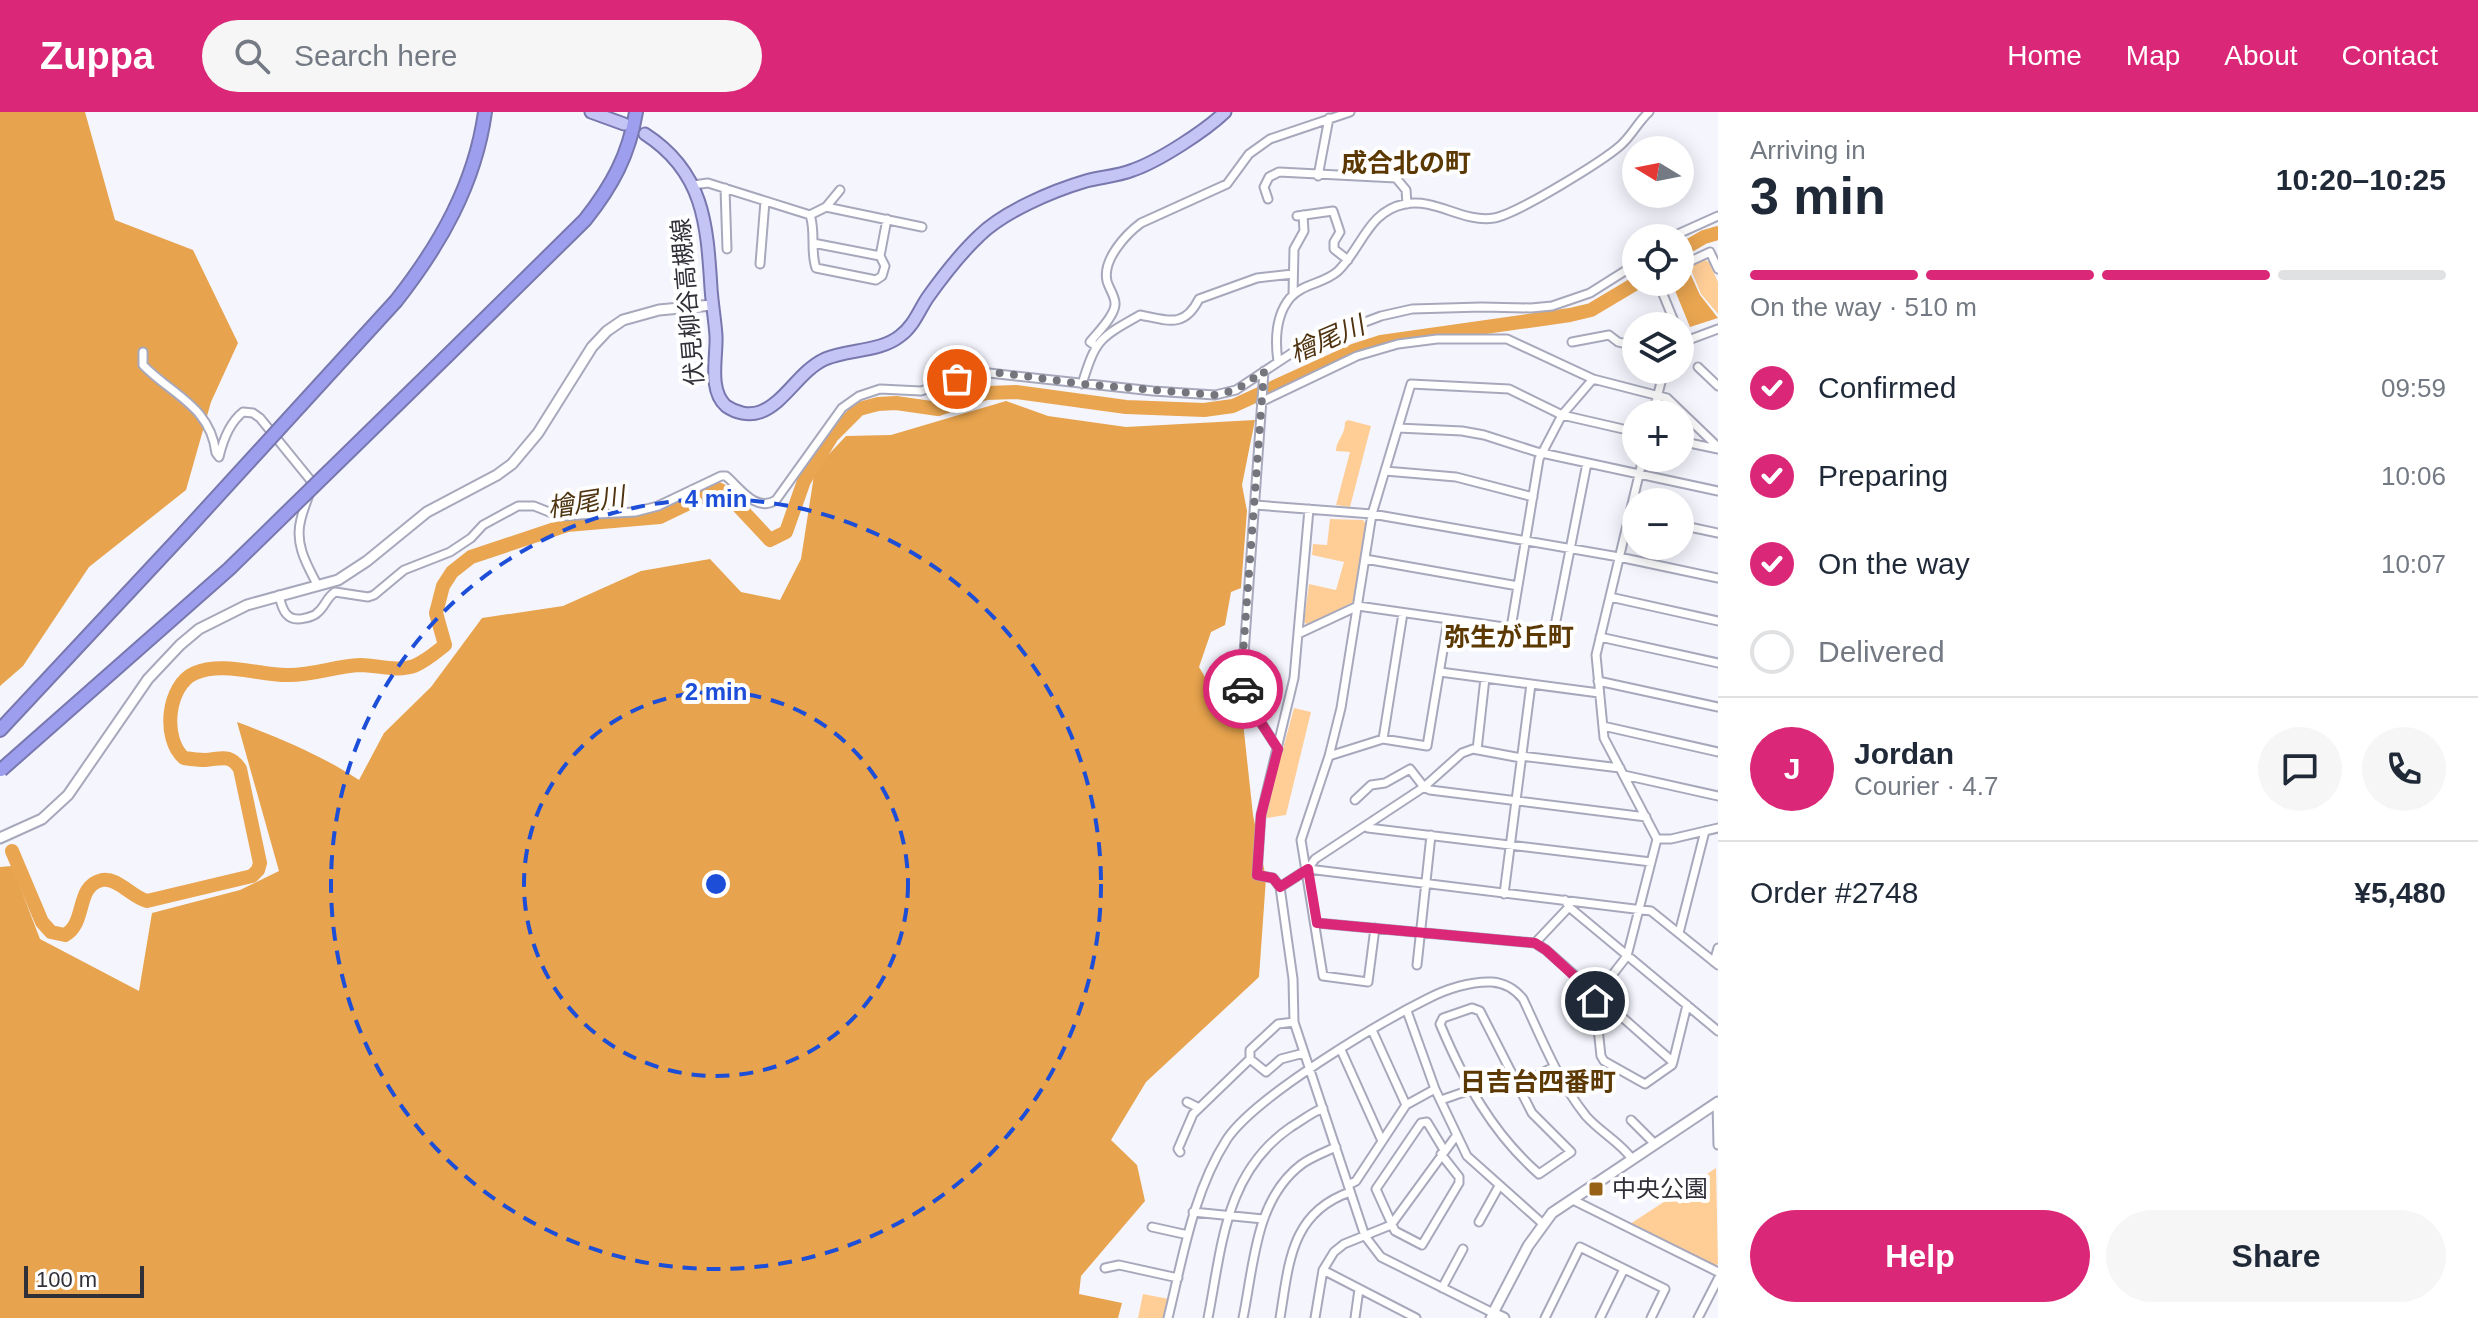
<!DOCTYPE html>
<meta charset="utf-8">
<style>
body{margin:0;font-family:Arial,"Noto Sans JP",sans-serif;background:#f6f6f7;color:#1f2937;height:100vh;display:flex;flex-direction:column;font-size:30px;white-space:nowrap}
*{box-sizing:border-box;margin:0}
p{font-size:26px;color:#747a83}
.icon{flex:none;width:44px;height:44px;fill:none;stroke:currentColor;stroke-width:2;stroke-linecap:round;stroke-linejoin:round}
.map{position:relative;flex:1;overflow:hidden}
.drawer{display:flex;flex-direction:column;background:#fff;width:760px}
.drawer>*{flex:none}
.needle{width:52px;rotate:280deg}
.tools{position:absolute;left:1622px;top:24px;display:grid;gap:16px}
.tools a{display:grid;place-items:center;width:72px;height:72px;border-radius:50%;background:#fff;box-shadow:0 4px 20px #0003;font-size:40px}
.scale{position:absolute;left:24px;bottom:20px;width:120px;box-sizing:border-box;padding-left:8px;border:4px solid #303038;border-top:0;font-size:22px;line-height:28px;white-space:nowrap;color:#303038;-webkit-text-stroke:6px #fff;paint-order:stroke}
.pin{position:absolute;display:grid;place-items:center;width:68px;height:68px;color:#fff;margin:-34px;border:4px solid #fff;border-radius:50%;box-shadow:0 2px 8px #0007}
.courier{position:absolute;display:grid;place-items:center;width:80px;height:80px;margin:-40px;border:6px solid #db2777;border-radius:50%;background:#fff;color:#222;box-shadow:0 2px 10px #0007}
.head em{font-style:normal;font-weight:600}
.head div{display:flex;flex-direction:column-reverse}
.head{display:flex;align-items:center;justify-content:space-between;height:136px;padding:0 32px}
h1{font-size:52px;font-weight:600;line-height:60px}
.bar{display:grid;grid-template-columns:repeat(4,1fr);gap:12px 8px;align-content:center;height:96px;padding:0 32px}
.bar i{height:10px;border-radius:6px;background:#e0e1e3}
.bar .selected{background:#db2777}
.bar p{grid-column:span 4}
.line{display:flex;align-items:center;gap:20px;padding:0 32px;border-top:2px solid #e0e1e3}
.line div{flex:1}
.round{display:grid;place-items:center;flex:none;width:84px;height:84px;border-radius:42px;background:#f6f6f7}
ol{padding:0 32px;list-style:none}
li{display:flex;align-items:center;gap:24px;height:88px}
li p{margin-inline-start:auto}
li .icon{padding:8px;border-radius:50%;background:#db2777;color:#fff;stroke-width:4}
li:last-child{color:#747a83}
li i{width:44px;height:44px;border:4px solid #e0e1e3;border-radius:50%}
.action{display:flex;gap:16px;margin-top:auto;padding:16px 32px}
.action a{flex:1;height:92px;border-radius:48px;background:#db2777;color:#fff;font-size:32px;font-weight:600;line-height:92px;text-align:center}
.action a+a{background:#f6f6f7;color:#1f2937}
header{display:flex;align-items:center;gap:48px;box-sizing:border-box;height:112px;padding:0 40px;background:#db2777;color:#fff}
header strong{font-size:38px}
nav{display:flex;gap:44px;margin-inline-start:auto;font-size:28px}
.search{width:560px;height:72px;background:#f6f6f7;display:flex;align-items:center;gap:20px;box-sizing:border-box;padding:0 28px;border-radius:44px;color:#747a83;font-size:30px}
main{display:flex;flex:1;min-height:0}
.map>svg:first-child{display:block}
.green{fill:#ffce97}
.forest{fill:#e7a34d}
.water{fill:#e9a550}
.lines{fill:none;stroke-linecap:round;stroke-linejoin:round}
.river{stroke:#e9a550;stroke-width:14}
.minor-casing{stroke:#a7a8bb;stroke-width:11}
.tertiary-casing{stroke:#a7a8bb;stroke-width:13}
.primary-casing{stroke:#7878af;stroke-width:15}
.motorway-casing{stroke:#7878af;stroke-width:16}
.minor{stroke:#fff;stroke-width:7}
.tertiary{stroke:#fff;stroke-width:9}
.primary{stroke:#c5c5f5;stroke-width:11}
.motorway{stroke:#9e9eef;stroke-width:12}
.motorway-bridge-casing{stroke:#7878af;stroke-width:16;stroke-linecap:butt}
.motorway-bridge{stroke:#9e9eef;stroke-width:12}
.done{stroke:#75757d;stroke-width:8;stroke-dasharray:0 14.4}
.route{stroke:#db2777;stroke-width:10}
.ring{fill:none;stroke:#1d4ed8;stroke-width:4;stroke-dasharray:14 10}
.poi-dot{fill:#976218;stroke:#fff;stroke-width:3}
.labels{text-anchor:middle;stroke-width:8;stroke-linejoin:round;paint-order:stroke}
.street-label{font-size:24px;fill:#303038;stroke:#fff}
.poi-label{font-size:24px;fill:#303038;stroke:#fff;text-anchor:start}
.neighbourhood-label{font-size:26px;font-weight:bold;fill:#5c3802;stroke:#fff}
.water-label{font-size:26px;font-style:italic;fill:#503410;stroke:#fff}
.centre{fill:#1d4ed8;stroke:#fff;stroke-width:4}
.ring-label{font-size:24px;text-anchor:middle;font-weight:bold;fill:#1d4ed8;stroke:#fff;stroke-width:8;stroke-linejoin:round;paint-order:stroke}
</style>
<header>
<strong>Zuppa</strong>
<div class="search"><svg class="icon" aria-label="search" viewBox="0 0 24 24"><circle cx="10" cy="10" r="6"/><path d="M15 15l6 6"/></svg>Search here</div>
<nav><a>Home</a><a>Map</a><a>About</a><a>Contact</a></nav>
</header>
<main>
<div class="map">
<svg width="1718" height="1206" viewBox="0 0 1718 1206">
<rect width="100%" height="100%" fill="#f5f5fe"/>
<!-- green -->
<path class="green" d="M1705,148l4,2 9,20v32l-17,-20 -11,-27z
M1348,308l23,6 -21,81 -14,-2 14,-53 -14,-1c0,-11 9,-15 9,-29z
M1330,407l33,1 3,4 -12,75 -2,4 -44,22 -4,-3 5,-38 27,6 8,-28 -32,-7 1,-11 14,1z
M1294,596l17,4 -25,103 -19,3 -2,-3z
M1716,1056l2,96 -3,2 -85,-42z
M1143,1182l26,5 -4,19h-27z"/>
<!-- forest -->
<path class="forest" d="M0,0h85l30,108 78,30 45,93 -27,59 -25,88 -97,77 -66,99 -23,20z
M1006,289l42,15 78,11 129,-7 -13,65 5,26 -6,77 -10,4 -6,33 -14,7 -12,35 24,40 19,6 11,102 13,63 -7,99 -113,105 -35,58 26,25 8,36 -64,75 -2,18 43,9 -4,15h-1118v-451l12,-1 28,73 99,52 13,-78 88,-23 39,-19 -42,-149c43,16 84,33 122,58l25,-47 47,-46 51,-69 81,-12 78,-35 69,-12 31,33 39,8 21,-41 14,-90 31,-33 45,-1z"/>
<!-- water -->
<path class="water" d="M1682,159l1,2 6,-2 11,24 18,23 -28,9 -16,-39 -3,-1 -2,-4 11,-1z"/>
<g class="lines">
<!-- river -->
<path class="river" d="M1680,139l24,-14 14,-4
M12,739l30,71 9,10 14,3c22,-12 10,-49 37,-55 15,-3 30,17 45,21l105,-25 6,-6 2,-7 -20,-94c-10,-16 -19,-10 -35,-9 -7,0 -14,-1 -21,-2 -22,-19 -17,-73 11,-85 27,-12 64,2 92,2 24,1 48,-9 73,-10 17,0 37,7 54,1 12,-5 21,-13 31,-21l-9,-32 7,-27 9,-14 19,-15 96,-32 93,-8 58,-28 8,4 44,47 16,-8 18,-51 28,-45 27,-27 19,-5 18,-1 42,6 48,-16 30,-1 110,15 78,3 29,-4 120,-55 28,-9 189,-27 21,-5 47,-28"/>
<!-- minor casing -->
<g class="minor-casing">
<path id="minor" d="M1318,64l11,-58
M693,73l15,-2 102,32 16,-8 14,-17
M725,76l2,61
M1268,87l-4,-12 5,-10 10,-5 117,6 10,12 1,14
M826,95l96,20
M810,103c6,17 0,36 6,53l60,12 6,-4 3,-10 -5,-10 7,-37
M1297,104l36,-5 7,21 -6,10v7l14,11
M1669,126l49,-22
M813,131l67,13
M760,152l5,-63
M1680,154l30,-14 8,17
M1658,170l18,44
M1293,183l1,-46 10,-18 -1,-16
M1572,230l37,-7 9,7 18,4
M1096,234l-6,-4c7,-9 24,-25 25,-37 1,-8 -6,-16 -8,-24 -5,-21 19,-47 34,-58l86,-39 22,-30 21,-15 80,-27
M1680,234l3,-4 35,-13
M143,240v13c29,30 67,41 73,88l3,4c4,-17 10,-34 24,-45l10,1 7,5 52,64c-2,14 -8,24 -11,37 -7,25 6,46 17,67
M1278,250c-3,-21 -2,-47 12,-64 13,-15 34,-14 48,-27 24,-23 30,-60 67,-67 31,-6 58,19 89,14 23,-4 109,-57 127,-73 11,-10 17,-23 28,-33
M1698,255l20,19
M1264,259l-22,311 5,19 31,48
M1082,272c14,-45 17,-46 58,-69 27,5 44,14 59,-16l58,-21 36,-4
M1261,290l96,-46 41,-12 39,-5h70l86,40
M1653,302l11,-44
M1398,316l64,3 22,4 53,17 181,39
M1680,329l38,8
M1643,346l-47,197 8,83 53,101 -30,117 -31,40 -1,5 6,55 3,5 41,23 27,-19 1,-3
M1385,359l71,6 77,20
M1255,393l117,9 247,43 99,21
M1680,413l38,8
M1365,447l153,27
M279,483c3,15 8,28 26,23 2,0 11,-3 12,-5 8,-6 9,-15 18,-21l33,5 6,-2 30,-25 46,-18 21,-14 12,-13 35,-19h16l25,10 76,-4 23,-6 63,-30h5c14,12 30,37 50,24l66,-92 17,-12 21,-7 41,2 36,-12 32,-6 164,18 62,4 21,-5 68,-45 77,-29 31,-7 69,-2 50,1 21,-2 38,-13 46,-29
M1610,485l108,24
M1511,516l28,-169 23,-44 31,-36 74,19 51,49
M1298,522l60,-28 153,22 43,3 33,-168
M1600,525l118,26
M1440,560l159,21
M1598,569l120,26
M1603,614l115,26
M1383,627l20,-126
M1477,638l8,-72
M1329,644l54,-17 44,7 21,-126
M1521,644l99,12
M1624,663l94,21
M1355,688l16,-15 14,-2 25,-14 14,18 6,3 216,27
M1368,716l283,34
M1657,727h14l47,-11
M1308,757l343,42 67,54
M1280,775l-7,-9 -16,-3 4,-60 33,-137 15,-169
M1504,782l27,-210
M1565,788l4,7 149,124
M1317,811l218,20 11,7 127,112 14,-57
M1375,816l-7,54 -45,-6 -22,-136 28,-84 12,-48 31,-194 39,-130 98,5 53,26 74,17
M1679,821l26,-102
M1535,831l34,-36
M1714,850l4,-14
M1417,853l14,-130
M1472,896l8,3 52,102 39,39 -32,22c-47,-41 -75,-93 -99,-150l3,-6z
M1407,899l28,78 32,67 75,67
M1372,918l34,75
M1341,938l41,91
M1250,947l16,13 15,-13 23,-6
M1441,988l29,-10 60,-11 24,-12
M1187,990l12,6
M1717,990l1,43
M1631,1008l24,24
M1180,1040l-2,-3 15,-35 57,-55v-9l28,-26 16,-2
M1441,1042l18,23v6l-37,62 -27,-14 -19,-42 45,-66 6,-1 17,28
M1348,1073l8,-4 50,-76 29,-16
M1573,1088l145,72
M1193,1100l70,7
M1479,1110l20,-36
M1152,1115l36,8
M1105,1156l14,-3 59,13
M1323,1158l93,48
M1442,1176l21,-39
M1168,1206c15,-61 25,-126 59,-179 29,-43 152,-116 200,-140 19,-10 44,-18 65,-17 13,1 23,7 31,17 19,40 35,82 63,117 14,16 34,26 46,43
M1208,1206c14,-72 17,-146 83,-191 10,-6 20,-14 32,-19
M1243,1206c11,-53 12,-119 59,-154 10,-7 23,-12 34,-17
M1280,1206c9,-54 10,-105 70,-126
M1315,1206l8,-48 11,-18 10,-8 47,-19 65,-89
M1355,1206l4,-29
M1490,1206l3,-5 -112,-56 -16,-21 -71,-214 -1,-43 -13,-92 28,-18 7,-10 109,-72 38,-34 11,-4 48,9
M1545,1206l35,-71 85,42 -14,29
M1600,1206l24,-49
M1698,1206l20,-39"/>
</g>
<!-- tertiary casing -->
<g class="tertiary-casing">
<path id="tertiary" d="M0,726l42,-19 26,-24 80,-116 32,-34 19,-16 48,-24 91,-25 29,-19 60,-49 70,-37 15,-11 26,-31 54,-86 15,-16 16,-11 36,-10 53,-5
M1504,1206l-11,-5 35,-67 24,-33 166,-111"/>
</g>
<!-- primary casing -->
<g class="primary-casing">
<path id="primary" d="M591,0l33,12
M645,22c59,38 62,90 66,154 1,16 4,32 5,48 1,21 -8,54 10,70 10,7 23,10 34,6 25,-9 39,-41 65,-53 24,-10 55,-7 75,-23 14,-10 19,-26 28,-39 15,-21 32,-43 51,-61 24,-24 73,-45 107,-55 15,-4 32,-5 47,-11 26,-9 72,-39 92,-58"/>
</g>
<!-- motorway casing -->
<g class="motorway-casing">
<path id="motorway" d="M396,189c44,-56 79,-117 89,-189
M447,244l138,-136c27,-34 44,-65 51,-108
M0,618l183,-196"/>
</g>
<!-- minor -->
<use href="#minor" class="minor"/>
<!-- tertiary -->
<use href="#tertiary" class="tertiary"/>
<!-- primary -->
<use href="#primary" class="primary"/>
<!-- motorway -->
<use href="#motorway" class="motorway"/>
<!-- motorway-bridge casing -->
<g class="motorway-bridge-casing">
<path id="motorway-bridge" d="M183,422l213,-233
M1,658l228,-201 218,-213"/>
</g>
<!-- motorway-bridge -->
<use href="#motorway-bridge" class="motorway-bridge"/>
</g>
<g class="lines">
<!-- done -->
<path class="done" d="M957,267l32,-6h13l80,11 133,11 21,-5 28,-19 -21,283v35"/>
<!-- route -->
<path class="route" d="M1243,577l4,12 31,48 -17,66 -4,60 16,3 7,9 28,-18 9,54 218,20 11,7 50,46 -1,5"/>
</g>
<!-- distance rings -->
<g class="ring">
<circle cx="716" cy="772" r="192"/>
<circle cx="716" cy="772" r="385"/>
</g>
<!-- markers -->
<rect class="poi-dot" x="1588" y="1069" width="16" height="16" rx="4"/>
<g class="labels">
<!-- street labels -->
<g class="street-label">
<text transform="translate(688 190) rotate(-95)" y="8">伏見柳谷高槻線</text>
</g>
<!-- poi labels -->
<g class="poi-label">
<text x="1612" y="1085">中央公園</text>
</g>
<!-- neighbourhood labels -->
<g class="neighbourhood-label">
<text x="1406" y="60">成合北の町</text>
<text x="1509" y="534">弥生が丘町</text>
<text x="1538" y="979">日吉台四番町</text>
</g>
<!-- water labels -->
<g class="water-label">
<text transform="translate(1327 227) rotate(-23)" y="9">檜尾川</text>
<text transform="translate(586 390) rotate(-9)" y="9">檜尾川</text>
</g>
</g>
<circle cx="716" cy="772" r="12" class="centre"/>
<g class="ring-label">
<text x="716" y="395">4 min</text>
<text x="716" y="588">2 min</text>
</g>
</svg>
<div class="tools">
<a><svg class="needle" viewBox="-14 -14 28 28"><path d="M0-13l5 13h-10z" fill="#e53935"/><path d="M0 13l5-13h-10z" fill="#747a83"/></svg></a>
<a><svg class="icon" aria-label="locate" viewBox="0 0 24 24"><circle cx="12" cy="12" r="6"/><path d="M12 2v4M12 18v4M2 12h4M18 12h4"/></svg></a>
<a><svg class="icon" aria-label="layers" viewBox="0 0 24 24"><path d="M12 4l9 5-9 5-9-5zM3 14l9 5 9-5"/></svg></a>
<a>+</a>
<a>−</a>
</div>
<div class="scale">100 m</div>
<div class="pin" style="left:957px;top:267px;background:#ea580c"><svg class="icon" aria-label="bag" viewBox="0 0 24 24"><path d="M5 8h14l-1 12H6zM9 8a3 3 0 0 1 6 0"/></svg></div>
<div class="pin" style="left:1595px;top:889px;background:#1f2937"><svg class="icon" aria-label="home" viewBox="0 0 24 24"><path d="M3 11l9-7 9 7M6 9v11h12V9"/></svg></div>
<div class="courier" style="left:1243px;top:577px"><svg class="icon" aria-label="car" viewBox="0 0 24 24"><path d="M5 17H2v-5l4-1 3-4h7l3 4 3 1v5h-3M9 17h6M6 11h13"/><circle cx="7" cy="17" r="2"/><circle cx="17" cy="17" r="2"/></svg></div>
</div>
<section class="drawer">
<div class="head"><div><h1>3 min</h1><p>Arriving in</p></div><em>10:20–10:25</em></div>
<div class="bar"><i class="selected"></i><i class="selected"></i><i class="selected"></i><i></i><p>On the way · 510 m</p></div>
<ol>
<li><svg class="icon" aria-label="check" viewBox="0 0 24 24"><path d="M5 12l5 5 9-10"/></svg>Confirmed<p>09:59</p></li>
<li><svg class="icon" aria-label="check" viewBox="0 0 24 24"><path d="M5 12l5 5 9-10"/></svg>Preparing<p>10:06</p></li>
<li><svg class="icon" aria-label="check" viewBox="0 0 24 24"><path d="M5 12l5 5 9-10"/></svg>On the way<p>10:07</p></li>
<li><i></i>Delivered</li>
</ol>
<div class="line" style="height:144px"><b class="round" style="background:#db2777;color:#fff">J</b><div><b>Jordan</b><p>Courier · 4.7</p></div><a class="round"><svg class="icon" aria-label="chat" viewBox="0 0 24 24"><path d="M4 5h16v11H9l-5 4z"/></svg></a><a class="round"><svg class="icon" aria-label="phone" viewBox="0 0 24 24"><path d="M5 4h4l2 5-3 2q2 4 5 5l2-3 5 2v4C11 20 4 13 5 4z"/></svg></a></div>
<div class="line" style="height:104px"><div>Order #2748</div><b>¥5,480</b></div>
<div class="action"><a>Help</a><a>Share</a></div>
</section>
</main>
